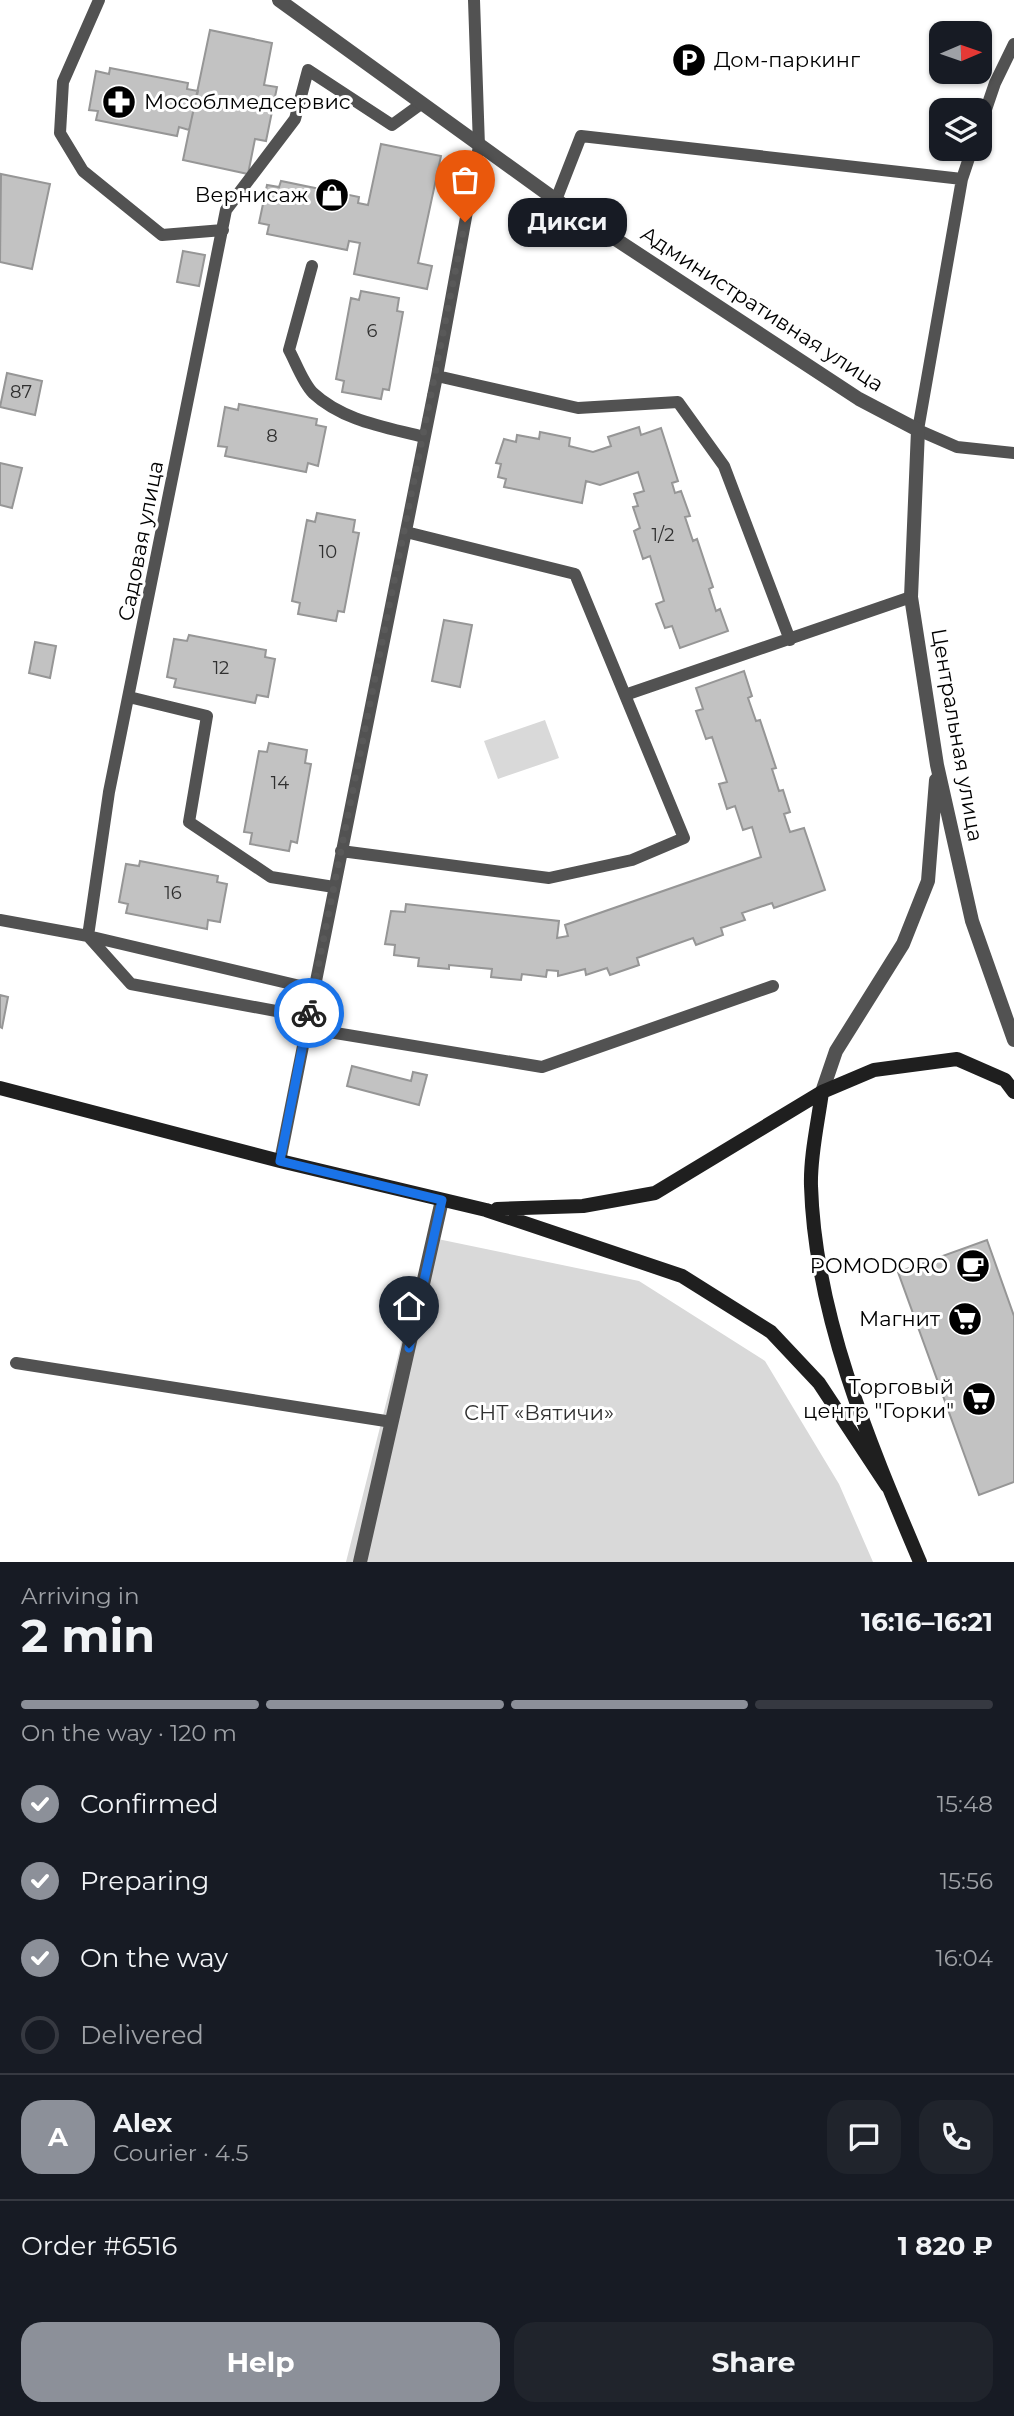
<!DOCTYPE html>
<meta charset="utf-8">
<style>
body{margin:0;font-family:Montserrat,sans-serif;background:#20242c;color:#f1f3f6;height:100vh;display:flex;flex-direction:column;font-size:26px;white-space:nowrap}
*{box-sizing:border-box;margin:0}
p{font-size:23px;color:#9ea1a6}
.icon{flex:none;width:38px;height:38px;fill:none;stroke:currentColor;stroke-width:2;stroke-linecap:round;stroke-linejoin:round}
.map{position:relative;height:1562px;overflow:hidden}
.drawer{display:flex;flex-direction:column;background:#171b24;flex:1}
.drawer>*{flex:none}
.needle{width:46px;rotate:88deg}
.buttons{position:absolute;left:929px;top:21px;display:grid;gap:14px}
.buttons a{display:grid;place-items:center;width:63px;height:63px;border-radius:14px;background:#171b24;box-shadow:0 2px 5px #0004;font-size:35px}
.pin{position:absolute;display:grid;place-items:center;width:60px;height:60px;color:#fff;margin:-72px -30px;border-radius:50% 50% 50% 0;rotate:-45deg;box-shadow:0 0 7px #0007}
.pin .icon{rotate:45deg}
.courier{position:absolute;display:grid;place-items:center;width:70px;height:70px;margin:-35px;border:5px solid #1a73e8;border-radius:50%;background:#fff;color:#222;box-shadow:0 2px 9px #0007}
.bubble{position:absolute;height:49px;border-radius:21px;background:#171b24;box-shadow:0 2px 5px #0004;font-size:23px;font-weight:700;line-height:49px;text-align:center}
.headline em{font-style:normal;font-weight:700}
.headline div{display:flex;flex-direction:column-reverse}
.headline{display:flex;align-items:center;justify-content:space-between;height:119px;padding:0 21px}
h1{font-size:46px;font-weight:700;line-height:52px}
.bar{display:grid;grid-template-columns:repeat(4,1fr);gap:10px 7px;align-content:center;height:84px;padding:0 21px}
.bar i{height:9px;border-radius:5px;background:#363941}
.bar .on{background:#8c9099}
.bar p{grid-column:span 4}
.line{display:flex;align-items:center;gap:18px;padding:0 21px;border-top:2px solid #363941}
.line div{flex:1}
.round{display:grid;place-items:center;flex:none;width:74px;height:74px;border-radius:21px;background:#20242c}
ol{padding:0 21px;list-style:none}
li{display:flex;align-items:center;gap:21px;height:77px}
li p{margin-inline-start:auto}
li .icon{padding:7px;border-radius:50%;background:#8c9099;color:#fff;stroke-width:4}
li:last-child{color:#9ea1a6}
li i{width:38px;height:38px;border:4px solid #363941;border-radius:50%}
.cta{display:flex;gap:14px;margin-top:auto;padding:14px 21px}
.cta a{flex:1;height:80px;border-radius:21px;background:#8c9099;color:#fff;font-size:28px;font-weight:700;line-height:80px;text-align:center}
.cta a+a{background:#20242c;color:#f1f3f6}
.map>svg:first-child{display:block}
.green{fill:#d9d9d9}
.building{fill:#c2c2c2;stroke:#969696;stroke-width:2}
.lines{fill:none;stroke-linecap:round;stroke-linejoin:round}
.service{stroke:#525252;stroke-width:12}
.minor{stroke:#525252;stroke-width:14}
.secondary{stroke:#1f1f1f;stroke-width:14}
.done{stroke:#595959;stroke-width:7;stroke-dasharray:0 12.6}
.route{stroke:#1a73e8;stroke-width:9}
.labels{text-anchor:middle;stroke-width:6;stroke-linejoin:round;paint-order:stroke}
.number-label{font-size:18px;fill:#303030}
.poi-label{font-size:21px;fill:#000;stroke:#fff;text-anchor:end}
.street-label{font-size:21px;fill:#000;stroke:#fff}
.park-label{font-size:21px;fill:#303030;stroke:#fff}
</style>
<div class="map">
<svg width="1014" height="1562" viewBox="0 0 1014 1562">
<rect width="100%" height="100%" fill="#fff"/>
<!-- green -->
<path class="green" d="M545,720l14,38 -61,21 -14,-38z
M428,1237l211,44 126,80 74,123 34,78h-527z"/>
<!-- building -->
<path class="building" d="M210,30l62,13 -8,42 13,2 -11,54 -11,-2 -7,35 -65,-14z
M110,68l78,15 -1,6 11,2 -9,39 -10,-3 -2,9 -81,-16 2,-9 -9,-1 7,-39 13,3z
M381,144l60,12 -23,107 14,3 -5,23 -73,-15 6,-31 -11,-2 -2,9 -80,-16 2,-9 -10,-2 8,-38 12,2 2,-6 78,16 -1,6 10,2z
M1,174l49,10 -18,85 -32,-7z
M183,251l22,4 -6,31 -22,-4z
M361,291l38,7 -2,13 6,1 -14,78 -6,-1 -2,10 -39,-7 2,-11 -8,-2 15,-81 8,2z
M7,373l35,8 -7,34 -35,-8z
M239,404l78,15 -1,6 10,2 -8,39 -10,-3 -2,9 -81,-16 2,-9 -9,-1 7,-39 13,3z
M639,427l2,8 20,-7 17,53 -6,2 3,10 6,-2 9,25 -5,1 8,24 4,-2 16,48 -4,2 7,22 4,-2 8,22 -48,17 -8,-22 -7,2 -9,-24 8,-3 -14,-45 -7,3 -9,-28 6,-3 -7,-21 5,-1 -4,-12 10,-3 -6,-19 -38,13 -14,-4 -4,22 -78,-16 2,-8 -8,-2 3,-13 -5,-1 8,-24 12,3 1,-7 22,4 1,-7 30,6 -1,8 24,6 18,-6 -3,-9z
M0,463l22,5 -10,40 -12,-3z
M317,513l38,7 -2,12 6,1 -15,79 -6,-1 -2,10 -38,-7 2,-11 -8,-2 15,-81 8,2z
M444,620l28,5 -12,62 -28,-6z
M189,635l77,15 -1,7 10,2 -7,38 -11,-2 -2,8 -81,-16 2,-8 -9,-2 7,-38 13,2z
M35,642l21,4 -6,32 -21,-5z
M744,671l8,25 -4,2 8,23 4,-1 16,48 -4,1 7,22 4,-1 7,22 -6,2 6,18 14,-4 21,62 -51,18 -2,-5 -30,10 3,7 -24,8 2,7 -27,10 -3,-7 -56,20 2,7 -29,10 -3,-7 -21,7 -1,-6 -27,7v-5l-11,-1 -1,7 -24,-3 -1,6 -30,-3 1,-8 -43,-4v4l-31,-3 1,-8 -25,-3 1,-10 -10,-1 6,-33 14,1 1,-8 153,17 -2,17 11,-2 -3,-11 196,-68 -9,-30 -9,3 -8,-24 -8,3 -8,-25 8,-2 -15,-45 -6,2 -10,-28 7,-2 -7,-21z
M269,743l38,7 -2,13 6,1 -14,79 -6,-2 -2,10 -39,-7 2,-11 -8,-1 15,-81 8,1z
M140,861l78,15 -1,6 10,2 -7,38 -12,-2 -1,9 -81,-16 2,-9 -9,-2 7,-38 13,2z
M0,995l8,2 -6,31 -2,-1z
M352,1066l59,15 2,-9 14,3 -8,30 -72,-19z
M987,1240l27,76v166l-35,13 -81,-223z"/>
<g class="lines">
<!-- service -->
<path class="service" d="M99,0l-36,82 -3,51 23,38 79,64 61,-5
M980,127l15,-44 19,-39
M972,149l-10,30 -44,251 39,17 57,6
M556,200l25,-64 381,43
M312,266l-23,84c7,13 14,33 24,43 30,28 73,34 111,44
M437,376l141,32 100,-6 46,64 66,174
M625,695l286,-98
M129,697l78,19 -18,106 82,55 63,10
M341,851l208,27 83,-18 52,-22 -109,-264 -169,-42
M0,920l88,16 225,53
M308,1017l-177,-33 -43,-48 21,-144 117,-582 69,-91 13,-49 84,55 29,-21
M305,1028l237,39 231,-81
M280,1161l157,-785 42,-230 -5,-146
M16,1363l376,59"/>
<!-- minor -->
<path class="minor" d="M279,0l277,200 303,199 59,31 -7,167 26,168 35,156 42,119
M822,1092l14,-41 67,-107 25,-63 8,-101
M360,1562l82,-362"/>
<!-- secondary -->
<path class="secondary" d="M0,1088l280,73 206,49 196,66 89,56 48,51 68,103
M822,1092c-4,30 -12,64 -11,94 4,130 59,258 109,376
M497,1209l86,-3 72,-13 167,-101 52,-22 83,-11 48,21 9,12"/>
</g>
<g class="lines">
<!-- done -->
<path class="done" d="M309,1013l156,-791"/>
<!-- route -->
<path class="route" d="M309,1013l-29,148 162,39 -33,148"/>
</g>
<!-- icons -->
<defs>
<g id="parking-disc" transform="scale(1.75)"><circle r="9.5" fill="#000" stroke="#fff"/><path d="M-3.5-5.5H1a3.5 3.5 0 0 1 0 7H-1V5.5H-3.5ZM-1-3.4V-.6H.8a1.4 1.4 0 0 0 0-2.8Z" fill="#fff"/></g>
<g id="pharmacy-disc" transform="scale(1.75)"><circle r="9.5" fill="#000" stroke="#fff"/><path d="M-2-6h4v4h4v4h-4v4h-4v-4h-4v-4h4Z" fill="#fff"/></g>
<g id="shop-disc" transform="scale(1.75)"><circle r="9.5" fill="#000" stroke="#fff"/><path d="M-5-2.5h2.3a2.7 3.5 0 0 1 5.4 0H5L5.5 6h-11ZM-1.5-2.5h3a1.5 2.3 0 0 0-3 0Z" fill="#fff"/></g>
<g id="cafe-disc" transform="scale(1.75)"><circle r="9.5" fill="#000" stroke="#fff"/><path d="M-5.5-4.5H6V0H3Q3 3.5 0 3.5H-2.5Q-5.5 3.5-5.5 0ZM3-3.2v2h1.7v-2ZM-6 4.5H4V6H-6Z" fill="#fff"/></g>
<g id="supermarket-disc" transform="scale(1.75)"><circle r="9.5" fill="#000" stroke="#fff"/><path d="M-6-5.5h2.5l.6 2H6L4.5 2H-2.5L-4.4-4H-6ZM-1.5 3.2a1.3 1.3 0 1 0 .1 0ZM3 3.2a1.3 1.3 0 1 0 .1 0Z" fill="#fff"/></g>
</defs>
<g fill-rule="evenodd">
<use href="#parking-disc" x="689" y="60"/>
<use href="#pharmacy-disc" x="119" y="102"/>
<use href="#shop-disc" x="332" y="195"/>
<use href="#cafe-disc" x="973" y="1266"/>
<use href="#supermarket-disc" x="965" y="1319"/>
<use href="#supermarket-disc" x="979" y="1399"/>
</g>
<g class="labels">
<!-- number labels -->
<g class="number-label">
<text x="372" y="337">6</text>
<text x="21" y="398">87</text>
<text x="272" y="442">8</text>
<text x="663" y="541">1/2</text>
<text x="328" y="558">10</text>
<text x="221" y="674">12</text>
<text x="280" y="789">14</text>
<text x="173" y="899">16</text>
</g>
<!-- poi labels -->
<g class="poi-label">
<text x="714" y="67" text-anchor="start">Дом-паркинг</text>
<text x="144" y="109" text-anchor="start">Мособлмедсервис</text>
<text x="308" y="202">Вернисаж</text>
<text x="948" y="1273">POMODORO</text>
<text x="940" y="1326">Магнит</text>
<text x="954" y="1394">Торговый<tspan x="954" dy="24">центр "Горки"</tspan></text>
</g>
<!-- street labels -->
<g class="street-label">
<text transform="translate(762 309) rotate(33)" y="7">Административная улица</text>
<text transform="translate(141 541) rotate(-79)" y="7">Садовая улица</text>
<text transform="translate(957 735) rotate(80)" y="7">Центральная улица</text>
</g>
<!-- park labels -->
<g class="park-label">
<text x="539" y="1420">СНТ «Вятичи»</text>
</g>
</g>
</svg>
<div class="buttons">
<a><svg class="needle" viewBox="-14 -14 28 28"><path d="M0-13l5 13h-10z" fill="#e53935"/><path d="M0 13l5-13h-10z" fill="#9ea1a6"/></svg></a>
<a><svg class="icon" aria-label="layers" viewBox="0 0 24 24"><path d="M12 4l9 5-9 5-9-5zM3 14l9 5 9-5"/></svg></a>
</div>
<div class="pin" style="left:465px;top:222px;background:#ea580c"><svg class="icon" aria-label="bag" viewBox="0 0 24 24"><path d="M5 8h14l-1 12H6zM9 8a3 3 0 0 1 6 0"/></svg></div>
<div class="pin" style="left:409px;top:1348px;background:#1f2937"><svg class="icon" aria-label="home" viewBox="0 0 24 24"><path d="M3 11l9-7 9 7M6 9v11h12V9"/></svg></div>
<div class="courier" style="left:309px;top:1013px"><svg class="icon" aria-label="bike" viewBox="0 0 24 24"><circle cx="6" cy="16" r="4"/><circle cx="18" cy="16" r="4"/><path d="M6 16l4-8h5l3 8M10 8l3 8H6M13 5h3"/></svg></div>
<div class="bubble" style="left:508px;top:198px;width:119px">Дикси</div>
</div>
<section class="drawer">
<div class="headline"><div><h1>2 min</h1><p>Arriving in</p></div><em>16:16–16:21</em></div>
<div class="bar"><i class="on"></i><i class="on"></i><i class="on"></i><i></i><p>On the way · 120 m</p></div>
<ol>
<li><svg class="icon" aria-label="check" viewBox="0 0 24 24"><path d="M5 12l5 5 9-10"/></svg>Confirmed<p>15:48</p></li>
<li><svg class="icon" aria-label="check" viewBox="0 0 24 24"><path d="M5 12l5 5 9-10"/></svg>Preparing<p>15:56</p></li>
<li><svg class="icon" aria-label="check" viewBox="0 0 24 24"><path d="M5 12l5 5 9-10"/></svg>On the way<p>16:04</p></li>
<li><i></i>Delivered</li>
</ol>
<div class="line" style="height:126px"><b class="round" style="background:#8c9099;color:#fff">A</b><div><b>Alex</b><p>Courier · 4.5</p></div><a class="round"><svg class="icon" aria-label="chat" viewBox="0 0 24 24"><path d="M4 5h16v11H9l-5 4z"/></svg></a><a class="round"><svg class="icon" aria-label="phone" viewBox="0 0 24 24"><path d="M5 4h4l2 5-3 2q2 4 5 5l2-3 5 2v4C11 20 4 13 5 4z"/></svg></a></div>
<div class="line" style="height:91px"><div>Order #6516</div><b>1 820 ₽</b></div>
<div class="cta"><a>Help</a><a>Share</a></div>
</section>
